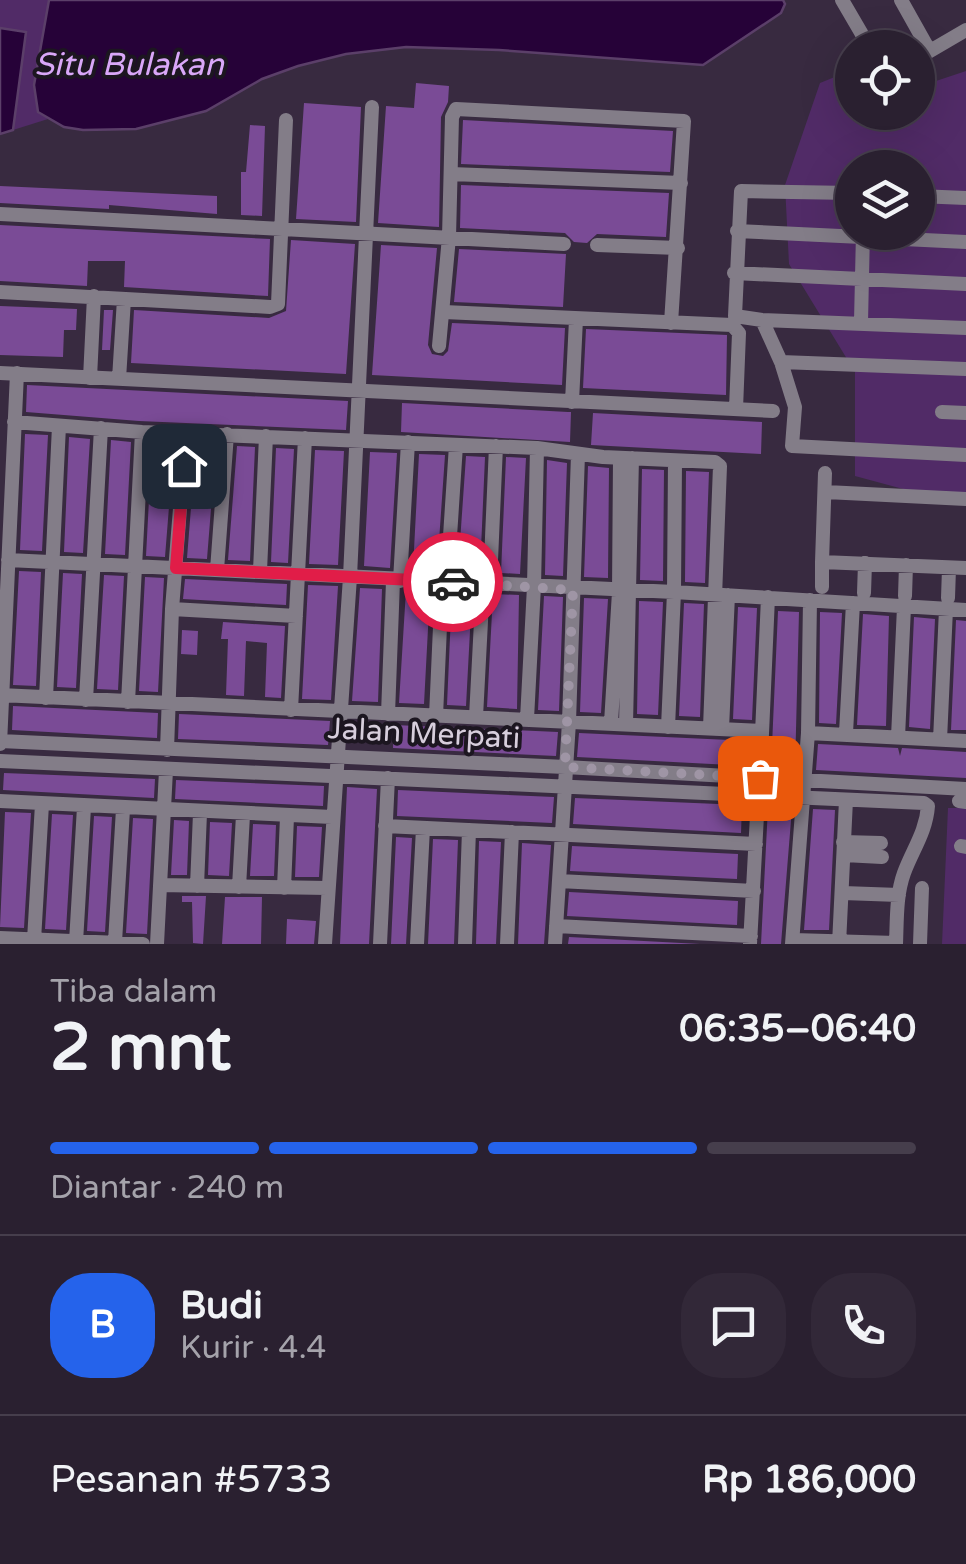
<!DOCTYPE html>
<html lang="id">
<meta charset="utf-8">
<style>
body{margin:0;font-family:"Varela Round",sans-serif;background:#322838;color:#f1f3f6;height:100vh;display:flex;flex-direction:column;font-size:38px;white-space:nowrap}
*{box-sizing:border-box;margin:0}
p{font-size:32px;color:#a5a3ab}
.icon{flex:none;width:55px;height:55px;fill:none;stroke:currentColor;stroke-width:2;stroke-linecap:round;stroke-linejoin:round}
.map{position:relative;height:944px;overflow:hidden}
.details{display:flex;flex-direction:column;background:#2a2030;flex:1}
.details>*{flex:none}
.fabs{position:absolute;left:835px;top:30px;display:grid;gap:20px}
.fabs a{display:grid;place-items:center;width:100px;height:100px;border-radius:50%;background:#2a2030;box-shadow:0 10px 40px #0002,0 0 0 2px #463e4c;font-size:50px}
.pin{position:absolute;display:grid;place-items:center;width:85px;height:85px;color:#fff;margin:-42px;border-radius:20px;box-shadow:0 5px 15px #0006}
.courier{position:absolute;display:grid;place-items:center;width:100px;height:100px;margin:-50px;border:8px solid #e11d48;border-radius:50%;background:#fff;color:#222;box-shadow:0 2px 12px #0007}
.summary em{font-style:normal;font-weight:700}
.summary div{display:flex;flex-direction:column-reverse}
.summary{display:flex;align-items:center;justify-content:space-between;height:170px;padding:0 50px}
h1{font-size:65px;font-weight:700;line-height:75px}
.bar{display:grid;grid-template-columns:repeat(4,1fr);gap:15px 10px;align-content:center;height:120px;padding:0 50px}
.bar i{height:12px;border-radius:8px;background:#463e4c}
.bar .selected{background:#2563eb}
.bar p{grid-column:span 4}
.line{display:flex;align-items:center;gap:25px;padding:0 50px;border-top:2px solid #463e4c}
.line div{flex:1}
.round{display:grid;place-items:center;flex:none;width:105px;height:105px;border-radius:40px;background:#322838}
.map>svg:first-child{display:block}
.green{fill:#512b67;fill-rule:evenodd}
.water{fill:#260238;stroke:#5b3f69;stroke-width:2.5}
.building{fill:#7a4b96}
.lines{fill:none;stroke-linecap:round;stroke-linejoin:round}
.minor{stroke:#837d88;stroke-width:14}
.done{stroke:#9f95a5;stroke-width:10;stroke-dasharray:0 18}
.route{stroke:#e11d48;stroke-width:12}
.labels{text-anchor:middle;stroke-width:8;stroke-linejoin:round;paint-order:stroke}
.street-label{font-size:30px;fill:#d7cedc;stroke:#1c1620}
.water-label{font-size:32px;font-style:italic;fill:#d9a7f8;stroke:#1c1620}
</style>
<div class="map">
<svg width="966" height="944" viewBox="0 0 966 944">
<rect width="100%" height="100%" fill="#382a40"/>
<!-- green -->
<path class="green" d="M0,0h49l-15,85 4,27 10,7 -35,11 13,-97 -26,-5z
M852,70v42h66v-25l48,-16v435l-111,-30v-104l-66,-108 -4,-79 35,-102zM852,168h66v64h-66z
M948,808h18v136h-24z"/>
<!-- water -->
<path class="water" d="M49,0h734l2,4 -4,9 -78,52 -204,-15 -93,-3 -60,7 -48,12 -36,13 -56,32 -70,18 -53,1 -19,-3 -26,-15 -4,-27z
M0,28l26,4 -13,98 -13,4z"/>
<!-- building -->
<path class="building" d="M416,83l33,3 -1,16 -7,15 -2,110 -61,-4 8,-117 28,2z
M304,103l57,4 -5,115 -60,-3z
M463,120l210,11 -3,41 -209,-8z
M250,125l15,1 -3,90 -21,-1v-43h5z
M461,185l208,8 -3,44 -69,-3 -10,9 -13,-1 -9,-9 -105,-5z
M0,186l217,10v18l-108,-9v4l-109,-6z
M0,225l270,14 -2,57 -144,-9 1,-26h-37l-1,25 -87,-5z
M291,240l64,4 -9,130 -215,-11 3,-53 135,8 17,-7z
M381,245l56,3 -9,97 4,9 11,2 5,-5 4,-28 113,5 -3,57 -190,-10z
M459,249l107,5 -3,53 -109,-5z
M0,306l77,3 -1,21h-12l-1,27 -63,-2z
M104,310h9l-3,40h-8z
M586,329l141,6 -1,60 -143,-7z
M27,385l321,16 -2,29 -207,-9 -113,-9z
M402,403l166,9h3l-1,30 -169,-10z
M593,413l169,9 -1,32 -170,-9z
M25,434l23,1 -6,116 -22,-1z
M69,437l21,2 -7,114 -19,-1z
M111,440l20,2 -6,113 -20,-1z
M152,443l22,1 -9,113 -19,-1z
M196,445l20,1 -9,113 -20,-1z
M237,446l18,1 -5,114 -22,-1z
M276,448l18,1 -6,114 -17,-1z
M315,450l29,1 -6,114 -29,-1z
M370,452l27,1 -7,115 -26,-2z
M419,454l26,1 -8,115 -24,-1z
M466,456l19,1 -5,115 -22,-1z
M506,457l20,1 -6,116 -19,-1z
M547,460l20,3 -4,113 -18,-1z
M588,466l21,2 -1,110 -24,-1z
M642,469l22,1 -1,111 -23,-1z
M686,471l23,1 -4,111 -20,-1z
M19,571l22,1 -5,114 -23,-1z
M63,573l19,1 -6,114 -19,-1z
M104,575l20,1 -6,114 -21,-1z
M145,577l19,1 -6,114 -19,-1z
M185,579l102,5 -1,21 -103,-6z
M308,585l30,1 -7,114 -29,-1z
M360,588l22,1 -4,113 -26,-1z
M406,590l24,1 -6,113 -25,-1z
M452,592l20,1 -6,113 -19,-1z
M493,594l26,1 -2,114 -30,-2z
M544,596l19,1 -4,114 -21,-1z
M584,598l24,1 -7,114 -21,-1z
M639,601l24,1 -5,113 -21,-1z
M684,603l20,1 -4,113 -21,-1z
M738,607l19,1 -5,112 -19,-1z
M778,611l21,1 -4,157 -24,-1z
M820,612l22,1 -6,111 -17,-1z
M863,614l26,2 -3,110 -29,-1z
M914,617l21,2 -5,110 -21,-2z
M956,620l10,1v109h-15z
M223,622l62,4 -4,72 -16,-1 2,-54 -21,-2 -2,55 -18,-1 2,-56h-7z
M182,630l16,1 -1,24 -16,-1z
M13,706l145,7 -1,25 -145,-8z
M179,714l151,7 -2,24 -150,-6z
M394,725l164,7 -2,24 -163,-8z
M579,733l172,8 -1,25 -173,-9z
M818,744l80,4 2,8 2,-8 64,4v26l-150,-8z
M4,773l151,6 -1,19 -151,-8z
M176,780l148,6 -1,20 -148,-7z
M347,787l30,2 -8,155h-29z
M398,790l156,7 -2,26 -155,-7z
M575,798l167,7 -1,28 -168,-9z
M768,807l24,1 -11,136h-20z
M813,809l22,1 -6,120h-25z
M5,812l26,1 -7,115 -24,-1z
M52,814l21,1 -7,115 -21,-1z
M94,816l18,1 -7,115 -18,-1z
M133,818l20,1 -6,115 -21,-1z
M174,820l15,1 -2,54h-16z
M210,822l22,1 -3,53 -21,-1z
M253,824l23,1 -2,51h-24z
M297,826l25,1 -3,50h-24z
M396,837l16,1 -6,106h-15z
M433,839l25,1 -4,104h-26z
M479,841l22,1 -5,102h-20z
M522,843l29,2 -7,99h-26z
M572,846l166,8 -1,25 -167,-8z
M569,892l169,9 -1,24 -170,-9z
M182,896h24l-3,48 -10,-1 -1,-41h-10z
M225,897h37l-1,47h-39z
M287,919l29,2 -2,23h-28z
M569,937l131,7h-132z"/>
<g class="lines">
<!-- minor -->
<path class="minor" d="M842,0l28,48
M901,0l28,50
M918,58l48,-28
M451,174l230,9
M852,193l-111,-2 -6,125 27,4 204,8
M918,196l48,2
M0,214l564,30
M737,231l229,11
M597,245l81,3
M734,273l232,11
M0,292l270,15 8,-3 8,-184
M444,312l288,13 7,8 -3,76
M762,320l19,42 14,45 -3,39 174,9
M861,322l2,-90
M439,346l10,-109 3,-120 4,-8 228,12 -13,202
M781,362l185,7
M0,373l773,38
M90,378l4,-82
M119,379l5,-80
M572,402l4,-83
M942,412l24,1
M14,422l128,10 395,16 66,9 112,5 5,4 -10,262
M825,473l-3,89 144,6
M826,492l140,7
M8,560l666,32 292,18
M217,570l10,-136
M260,571l6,-135
M400,581l8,-139
M447,582l9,-137
M490,583l6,-137
M822,587v-25
M864,593l1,-30
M905,596l1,-31
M948,598l1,-30
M172,609l124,7
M0,695l762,36
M46,698l13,-272
M86,700l15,-272
M128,702l14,-270
M291,710l14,-272
M388,714l5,-133
M436,716l6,-134
M476,717l7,-134
M527,719l7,-133 3,-138
M611,723l8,-131 1,-134
M626,724l6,-266
M668,727l6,-135 1,-131
M722,729l6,-134
M808,733l158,8
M846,733l7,-130
M898,737l6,-130
M940,740l6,-131
M0,741l565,26 401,22
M0,744l17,-371
M167,750l5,-141 14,-176
M0,761l924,42 4,3c-2,26 -15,43 -24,67 -8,22 -7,47 -8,71
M760,779l8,-182
M0,801l332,16
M959,801l7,1
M385,826l371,18
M843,842l38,1
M961,846l5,1
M844,855l38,2
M559,881l195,10
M160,885l167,3
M197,886l3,-73
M239,887l4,-72
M284,888l3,-71
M843,893l56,2
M556,926l195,10
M0,938l143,6
M34,940l8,-136
M793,940l103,3
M76,942l8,-135
M115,942l8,-133
M157,944l9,-174
M325,944l25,-367 22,-470
M380,944l8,-166
M417,944l6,-116
M465,944l4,-114
M507,944l5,-112
M555,944l14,-222 9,-268
M750,944l8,-147
M792,944l16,-211 2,-133
M839,944l7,-144
M920,944l2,-56"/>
</g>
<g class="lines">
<!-- done -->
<path class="done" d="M453,582l120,8 -8,177 195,11"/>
<!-- route -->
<path class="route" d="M184,466l-8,102 277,14"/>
</g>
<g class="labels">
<!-- street labels -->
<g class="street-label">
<text transform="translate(424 733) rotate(3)" y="10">Jalan Merpati</text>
</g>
<!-- water labels -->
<g class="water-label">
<text x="129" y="75">Situ Bulakan</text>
</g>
</g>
</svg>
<div class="fabs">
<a><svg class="icon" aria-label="locate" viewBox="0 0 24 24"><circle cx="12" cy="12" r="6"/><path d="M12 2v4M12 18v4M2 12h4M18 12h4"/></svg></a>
<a><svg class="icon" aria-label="layers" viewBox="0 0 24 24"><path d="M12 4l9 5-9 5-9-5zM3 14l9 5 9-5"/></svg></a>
</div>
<div class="pin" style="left:760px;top:778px;background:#ea580c"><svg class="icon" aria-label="bag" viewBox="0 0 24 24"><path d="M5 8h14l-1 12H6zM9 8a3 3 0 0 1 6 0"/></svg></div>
<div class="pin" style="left:184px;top:466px;background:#1f2937"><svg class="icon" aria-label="home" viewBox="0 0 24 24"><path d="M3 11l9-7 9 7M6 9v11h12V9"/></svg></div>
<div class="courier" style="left:453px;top:582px"><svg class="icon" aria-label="car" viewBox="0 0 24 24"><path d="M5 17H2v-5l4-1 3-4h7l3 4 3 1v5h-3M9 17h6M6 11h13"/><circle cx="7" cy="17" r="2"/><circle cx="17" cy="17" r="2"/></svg></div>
</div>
<section class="details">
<div class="summary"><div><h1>2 mnt</h1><p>Tiba dalam</p></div><em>06:35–06:40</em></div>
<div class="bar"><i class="selected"></i><i class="selected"></i><i class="selected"></i><i></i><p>Diantar · 240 m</p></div>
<div class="line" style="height:180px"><b class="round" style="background:#2563eb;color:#fff">B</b><div><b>Budi</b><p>Kurir · 4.4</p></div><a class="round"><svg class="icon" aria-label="chat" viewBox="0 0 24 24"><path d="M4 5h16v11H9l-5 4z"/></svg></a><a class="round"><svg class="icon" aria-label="phone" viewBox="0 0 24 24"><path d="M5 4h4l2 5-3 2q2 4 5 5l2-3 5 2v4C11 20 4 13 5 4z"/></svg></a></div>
<div class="line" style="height:130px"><div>Pesanan #5733</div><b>Rp 186,000</b></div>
</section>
